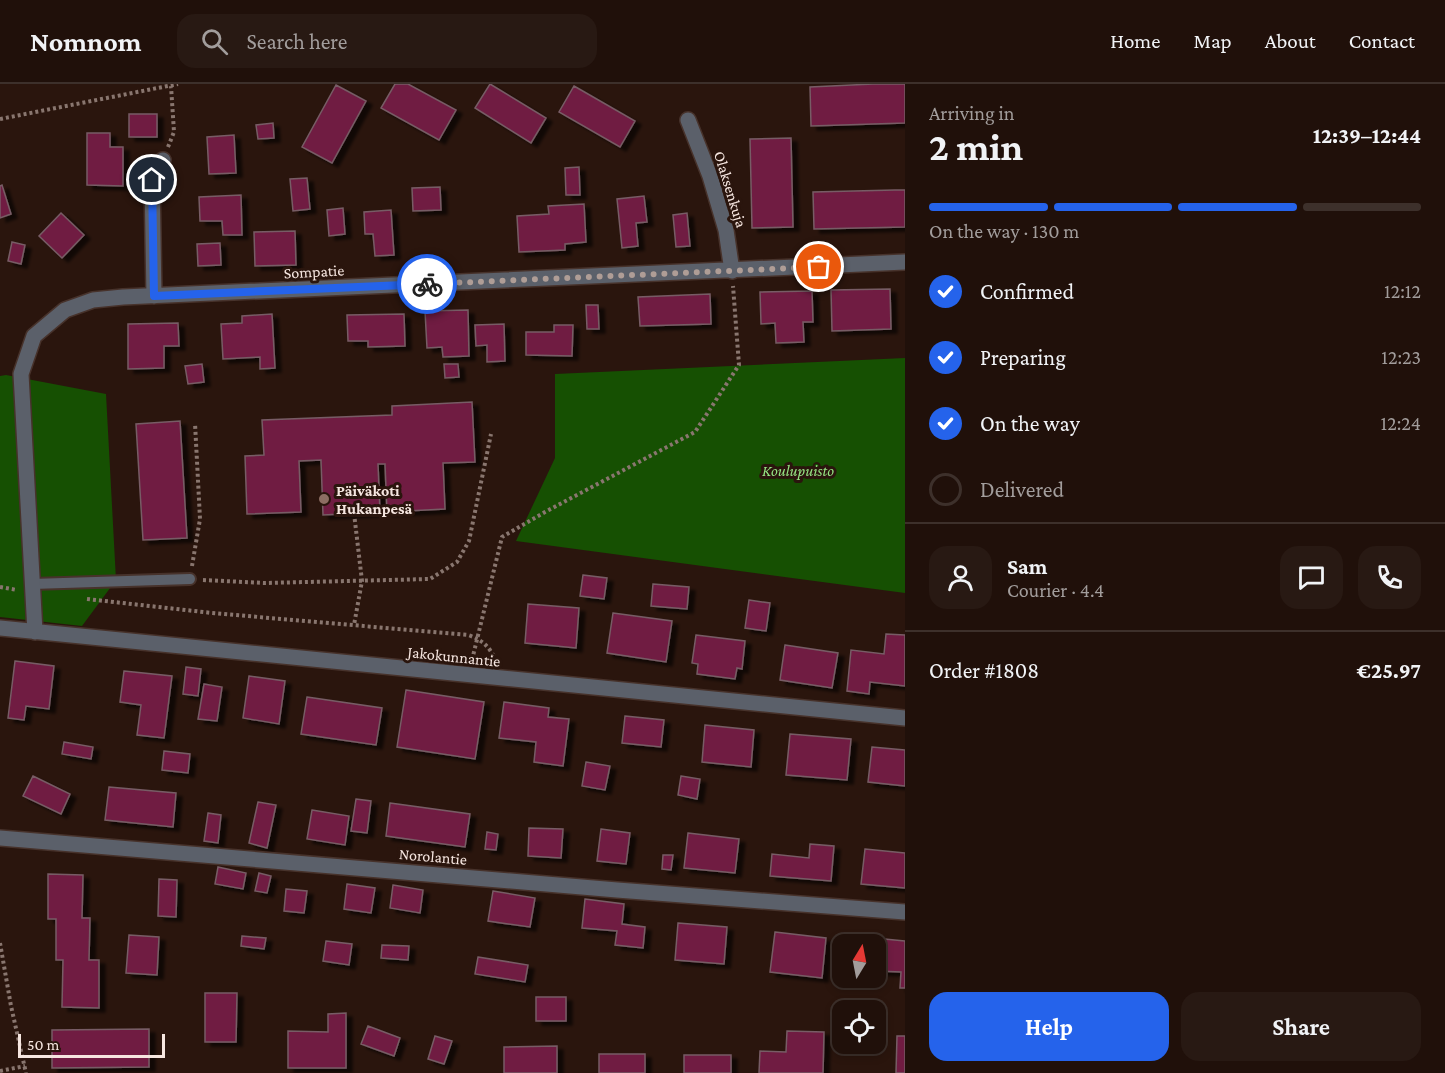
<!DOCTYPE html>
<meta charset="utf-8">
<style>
body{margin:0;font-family:"Crimson Pro",serif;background:#281913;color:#f1f3f6;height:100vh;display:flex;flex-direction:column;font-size:22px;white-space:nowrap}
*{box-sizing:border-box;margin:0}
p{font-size:20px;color:#a29d9c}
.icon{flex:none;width:33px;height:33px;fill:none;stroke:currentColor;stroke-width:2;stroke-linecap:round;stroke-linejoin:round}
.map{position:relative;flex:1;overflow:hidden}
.side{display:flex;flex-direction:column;background:#20100a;width:540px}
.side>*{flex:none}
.needle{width:39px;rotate:10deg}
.buttons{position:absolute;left:832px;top:850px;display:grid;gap:12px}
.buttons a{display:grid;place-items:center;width:54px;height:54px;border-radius:12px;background:#20100a;box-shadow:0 3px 9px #0003,0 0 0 2px #3d302b;font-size:30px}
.scale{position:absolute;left:18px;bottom:15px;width:147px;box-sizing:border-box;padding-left:6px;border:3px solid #f6e6e0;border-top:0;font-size:16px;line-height:21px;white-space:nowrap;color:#f6e6e0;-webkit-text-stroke:4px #2a150d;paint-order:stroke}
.pin{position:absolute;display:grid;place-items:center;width:51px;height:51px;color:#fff;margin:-26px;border:3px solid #fff;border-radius:50%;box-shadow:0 2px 6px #0007}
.courier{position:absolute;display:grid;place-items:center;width:60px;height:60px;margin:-30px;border:4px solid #2563eb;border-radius:50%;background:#fff;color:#222;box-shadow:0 2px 8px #0007}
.headline em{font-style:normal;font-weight:700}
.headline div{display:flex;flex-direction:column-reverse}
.headline{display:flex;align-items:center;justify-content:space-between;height:102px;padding:0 24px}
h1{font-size:39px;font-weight:700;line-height:45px}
.bar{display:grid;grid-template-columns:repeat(4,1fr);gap:9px 6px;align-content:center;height:72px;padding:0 24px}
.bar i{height:8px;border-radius:4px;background:#3d302b}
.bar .selected{background:#2563eb}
.bar p{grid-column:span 4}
.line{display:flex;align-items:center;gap:15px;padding:0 24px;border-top:2px solid #3d302b}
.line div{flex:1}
.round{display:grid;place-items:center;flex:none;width:63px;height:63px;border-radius:18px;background:#281913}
ol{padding:0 24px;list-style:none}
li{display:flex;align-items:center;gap:18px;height:66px}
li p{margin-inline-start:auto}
li .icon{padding:6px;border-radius:50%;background:#2563eb;color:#fff;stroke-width:4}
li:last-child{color:#a29d9c}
li i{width:33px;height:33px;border:3px solid #3d302b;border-radius:50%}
.action{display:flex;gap:12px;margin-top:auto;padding:12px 24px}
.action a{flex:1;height:69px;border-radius:18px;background:#2563eb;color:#fff;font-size:24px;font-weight:700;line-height:69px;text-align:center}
.action a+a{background:#281913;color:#f1f3f6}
header{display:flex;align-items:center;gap:36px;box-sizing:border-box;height:84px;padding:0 30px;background:#20100a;border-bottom:2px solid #3d302b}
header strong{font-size:28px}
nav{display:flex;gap:33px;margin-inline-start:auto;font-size:21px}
.search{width:420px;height:54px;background:#281913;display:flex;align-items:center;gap:15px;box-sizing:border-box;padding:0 21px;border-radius:18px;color:#a29d9c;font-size:22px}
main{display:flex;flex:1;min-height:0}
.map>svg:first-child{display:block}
.green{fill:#165002}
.building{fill:#6f1d42;stroke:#775c65;stroke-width:1.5;filter:url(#shadow)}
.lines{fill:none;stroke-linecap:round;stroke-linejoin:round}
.service-casing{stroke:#47322b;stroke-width:14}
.minor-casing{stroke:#47322b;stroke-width:18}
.path{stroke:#89766f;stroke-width:4;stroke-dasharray:3 3;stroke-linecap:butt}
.service{stroke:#5b606a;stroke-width:10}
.minor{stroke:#5b606a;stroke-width:15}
.done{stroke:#af9d96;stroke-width:6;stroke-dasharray:0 10.8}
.route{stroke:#2563eb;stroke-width:8}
.education-dot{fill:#8d6e63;stroke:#2a150d;stroke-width:2}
.labels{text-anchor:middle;stroke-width:6;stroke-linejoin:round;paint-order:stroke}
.street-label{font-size:16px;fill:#f6e6e0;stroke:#2a150d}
.park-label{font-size:16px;font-style:italic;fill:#95e483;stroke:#2a150d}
.poi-label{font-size:16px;font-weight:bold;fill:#f6e6e0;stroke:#2a150d;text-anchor:start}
</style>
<header>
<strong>Nomnom</strong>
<div class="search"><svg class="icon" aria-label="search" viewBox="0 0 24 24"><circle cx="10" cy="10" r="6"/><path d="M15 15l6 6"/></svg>Search here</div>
<nav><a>Home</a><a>Map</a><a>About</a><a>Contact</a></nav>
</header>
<main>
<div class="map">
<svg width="905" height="989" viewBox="0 0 905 989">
<defs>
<filter id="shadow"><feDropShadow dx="6" dy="4" stdDeviation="1.5" flood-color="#0009"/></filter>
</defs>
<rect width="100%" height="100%" fill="#2a150d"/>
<!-- green -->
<path class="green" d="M905,274v235l-389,-52 39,-83v-84z
M6,291l100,19 10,186 -34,46 -82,-9v-241z"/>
<!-- building -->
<path class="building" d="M395,0h13l48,26 -17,30 -58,-32z
M490,0l56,34 -15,25 -56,-35z
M873,0h32v39l-94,3 -1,-39z
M336,1l30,16 -34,62 -30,-16z
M574,2l61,35 -15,26 -61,-35z
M129,30h28v23h-28z
M273,39l1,15 -16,1 -2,-14z
M87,49h23v14h13v39l-36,-1z
M234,51l2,38 -27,1 -2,-37z
M791,54l2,89 -41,1 -2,-89z
M579,83l1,28h-14l-1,-27z
M307,94l3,31 -17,2 -3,-32z
M2,101l9,29 -11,4v-32z
M440,103l1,23 -28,1 -1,-23z
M895,106h10v37l-91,2 -1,-37z
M241,111l1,40h-19l-1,-14h-22l-1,-24z
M644,112l3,26 -11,1 2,23 -16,2 -5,-49z
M584,120l2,38 -21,2v6l-46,2 -2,-36 32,-2 -1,-8z
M343,124l2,26 -16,2 -2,-26z
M391,126l3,45 -19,1 -2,-22h-8l-1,-22z
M61,129l23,22 -22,23 -23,-22z
M687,129l3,33 -14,1 -3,-32z
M295,147l1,34 -41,1 -1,-34z
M12,158l13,3 -4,19 -13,-3z
M220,159l1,22 -23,1 -1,-22z
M890,205l1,40 -59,2 -1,-41z
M812,207l1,31h-10l1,20 -28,1 -1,-20 -14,1 -1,-32z
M710,210l1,30 -71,2 -2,-29z
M586,221h12l1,24h-12z
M468,226l1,46 -26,1 -1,-10 -15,1 -2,-37z
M272,230l3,54 -15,1v-12l-37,2 -2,-35 21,-1v-7z
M404,230l1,32 -37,1v-6h-20l-1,-26z
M178,239l1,23h-15v22l-36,1v-45z
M504,240l1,37 -18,1v-17l-11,1 -1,-21z
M554,241h19l-1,31 -46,-1v-23h28z
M202,280l2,18 -16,2 -3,-18z
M444,280h14l1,13 -14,1z
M472,318l3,60 -32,1 2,46 -58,3 -2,-48h-7l2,48 -57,3 -2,-55 -22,1 2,51 -54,2 -2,-58 19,-1 -2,-35 130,-5v-9z
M180,337l7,117 -44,2 -7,-116z
M583,491l24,3 -3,21 -24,-3z
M653,500l36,3 -2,22 -36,-3z
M749,516l21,3 -4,28 -21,-3z
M528,520l51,4 -3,40 -51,-5z
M613,529l59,8 -6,41 -59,-9z
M886,550l19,1v51l-35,-4 -1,12 -22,-3 4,-41 33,4z
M696,551l49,6 -3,28 -5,-1 -2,11 -38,-5 1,-10 -6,-1z
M785,561l53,8 -6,35 -52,-8z
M15,577l39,5 -5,43 -23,-3 -2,14 -16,-2z
M186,583l15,2 -3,27 -15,-2z
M124,587l48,5 -8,62 -27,-3 4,-30 -21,-3z
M249,592l36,5 -6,43 -36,-6z
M204,600l18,3 -5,34 -19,-2z
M406,606l78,12 -9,57 -78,-12z
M307,613l75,11 -6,37 -75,-11z
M504,618l45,6 -1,9 21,2 -6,47 -29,-4 2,-20 -37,-4z
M625,632l39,4 -3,27 -39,-4z
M705,641l49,5 -3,37 -49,-5z
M790,650l61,5 -4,41 -61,-5z
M64,658l29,5 -2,12 -29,-5z
M872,663l33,3v36l-37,-4z
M164,667l26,3 -2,19 -26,-3z
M586,678l24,4 -5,24 -23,-4z
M33,692l37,18 -9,20 -38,-18z
M681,692l19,3 -3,20 -19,-4z
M109,703l67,6 -3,34 -68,-7z
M356,715l15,2 -4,32 -16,-2z
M258,718l18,3 -9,43 -18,-5z
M390,719l80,11 -5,33 -79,-11z
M312,726l37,6 -4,29 -38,-6z
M208,729l13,2 -3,28 -14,-2z
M529,744l34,1 -2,29 -33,-2z
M601,745l29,4 -4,31 -29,-3z
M487,748l11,2 -2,16 -11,-1z
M688,749l51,6 -4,34 -51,-5z
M810,760l24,2 -3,35 -61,-5 2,-22 37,4z
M865,765l40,4v35l-44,-4z
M663,771h10l-2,15 -9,-1z
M218,783l28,6 -3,16 -28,-5z
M259,789l12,3 -4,17 -12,-2z
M48,790l35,1 -1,43h8l-1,42h10v48l-37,-1 1,-47h-7v-41h-8z
M159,795l18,1 -1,37 -18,-1z
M347,800l28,4 -4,25 -27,-4z
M393,801l30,5 -3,23 -30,-5z
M286,805l21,2 -3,22 -20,-2z
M493,807l42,7 -5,29 -42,-6z
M585,815l39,5 -2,20 23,3 -2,21 -28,-3 2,-14 -35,-3z
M678,839l49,4 -3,37 -49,-4z
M775,848l51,6 -4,40 -52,-6z
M129,851l30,2 -2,38 -31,-2z
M242,852l24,2 -2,11 -23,-3z
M874,854l31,3v47h-5l1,-16 -25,-1v-26h-3z
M326,857l26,3 -3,21 -26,-4z
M382,861l27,1 -1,14 -27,-2z
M478,873l50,8 -3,17 -50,-8z
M205,909h32l-1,49h-31z
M536,913h30v24h-30z
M346,929v55h-58v-37l40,1v-18z
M368,942l32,12 -6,18 -33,-12z
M149,945v38l-97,1v-38z
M787,947l37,1 -1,41h-64l1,-22 26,1z
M435,952l17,5 -8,23 -16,-5z
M897,952h8v37h-9z
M557,962v27h-53v-26z
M599,970h46v19h-46z
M684,971h47v18h-47z"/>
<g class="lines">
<!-- service casing -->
<g class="service-casing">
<path id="service" d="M32,500l158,-5"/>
</g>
<!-- minor casing -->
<g class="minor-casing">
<path id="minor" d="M688,36l22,56 16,54 6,41
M154,212l-2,-116 11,-20
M0,544l905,90
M35,548l-14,-258 13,-38 31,-26 28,-10 30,-3 782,-35
M0,754l617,52 288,22"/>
</g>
<!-- path -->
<path class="path" d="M0,35l178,-35
M168,63l6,-15 -3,-46
M354,429l8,68 -8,44
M192,482l8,-47 -5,-96
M203,496l62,3 165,-4 27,-17 12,-21 22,-107
M0,503l17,3
M87,515l125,14 256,22c15,5 23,13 28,27
M472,576l30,-123 43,-25 150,-80 44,-67 -6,-79
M0,859l11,63 15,67
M0,987l25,-5"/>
<!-- service -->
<use href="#service" class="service"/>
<!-- minor -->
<use href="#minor" class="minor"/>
</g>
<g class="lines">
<!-- done -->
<path class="done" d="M427,200l392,-17"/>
<!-- route -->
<path class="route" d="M152,96l2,116 273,-12"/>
</g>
<!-- markers -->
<circle class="education-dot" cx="324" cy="415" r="6"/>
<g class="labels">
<!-- street labels -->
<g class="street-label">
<text transform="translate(731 105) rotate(73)" y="6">Olaksenkuja</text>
<text transform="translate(314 187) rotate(-3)" y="6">Sompatie</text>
<text transform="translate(454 572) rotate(6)" y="6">Jakokunnantie</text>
<text transform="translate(433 772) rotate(5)" y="6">Norolantie</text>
</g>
<!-- park labels -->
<g class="park-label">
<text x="798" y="392">Koulupuisto</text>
</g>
<!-- poi labels -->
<g class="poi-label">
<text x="336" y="412">Päiväkoti<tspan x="336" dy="18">Hukanpesä</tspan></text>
</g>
</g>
</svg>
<div class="buttons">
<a><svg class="needle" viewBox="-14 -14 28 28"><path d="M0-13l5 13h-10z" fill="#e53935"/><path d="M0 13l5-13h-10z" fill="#a29d9c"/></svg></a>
<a><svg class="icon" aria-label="locate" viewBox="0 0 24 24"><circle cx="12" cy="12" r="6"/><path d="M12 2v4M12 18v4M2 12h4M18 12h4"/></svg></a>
</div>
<div class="scale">50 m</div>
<div class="pin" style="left:819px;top:183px;background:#ea580c"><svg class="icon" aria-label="bag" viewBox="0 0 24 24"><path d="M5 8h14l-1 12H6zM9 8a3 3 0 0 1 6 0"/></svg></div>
<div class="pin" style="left:152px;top:96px;background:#1f2937"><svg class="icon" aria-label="home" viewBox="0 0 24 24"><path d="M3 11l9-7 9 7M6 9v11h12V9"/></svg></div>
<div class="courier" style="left:427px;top:200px"><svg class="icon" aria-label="bike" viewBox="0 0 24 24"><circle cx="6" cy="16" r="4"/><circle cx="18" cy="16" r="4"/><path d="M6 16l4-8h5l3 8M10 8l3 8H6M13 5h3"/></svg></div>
</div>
<section class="side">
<div class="headline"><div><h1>2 min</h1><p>Arriving in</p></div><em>12:39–12:44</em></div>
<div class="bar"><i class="selected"></i><i class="selected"></i><i class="selected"></i><i></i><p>On the way · 130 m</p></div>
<ol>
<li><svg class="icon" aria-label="check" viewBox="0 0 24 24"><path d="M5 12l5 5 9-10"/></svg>Confirmed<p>12:12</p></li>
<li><svg class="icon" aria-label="check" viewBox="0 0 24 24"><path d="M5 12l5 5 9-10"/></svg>Preparing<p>12:23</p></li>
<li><svg class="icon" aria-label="check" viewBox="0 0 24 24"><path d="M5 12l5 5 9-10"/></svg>On the way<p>12:24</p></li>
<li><i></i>Delivered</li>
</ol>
<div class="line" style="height:108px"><a class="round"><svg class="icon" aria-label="person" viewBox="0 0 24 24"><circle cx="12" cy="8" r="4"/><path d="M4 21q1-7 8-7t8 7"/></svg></a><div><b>Sam</b><p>Courier · 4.4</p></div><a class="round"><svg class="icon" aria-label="chat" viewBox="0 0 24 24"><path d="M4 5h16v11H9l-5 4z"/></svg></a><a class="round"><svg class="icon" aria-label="phone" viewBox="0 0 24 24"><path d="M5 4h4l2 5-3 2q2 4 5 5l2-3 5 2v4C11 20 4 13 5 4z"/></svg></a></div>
<div class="line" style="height:78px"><div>Order #1808</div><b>€25.97</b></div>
<div class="action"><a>Help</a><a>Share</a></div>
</section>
</main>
